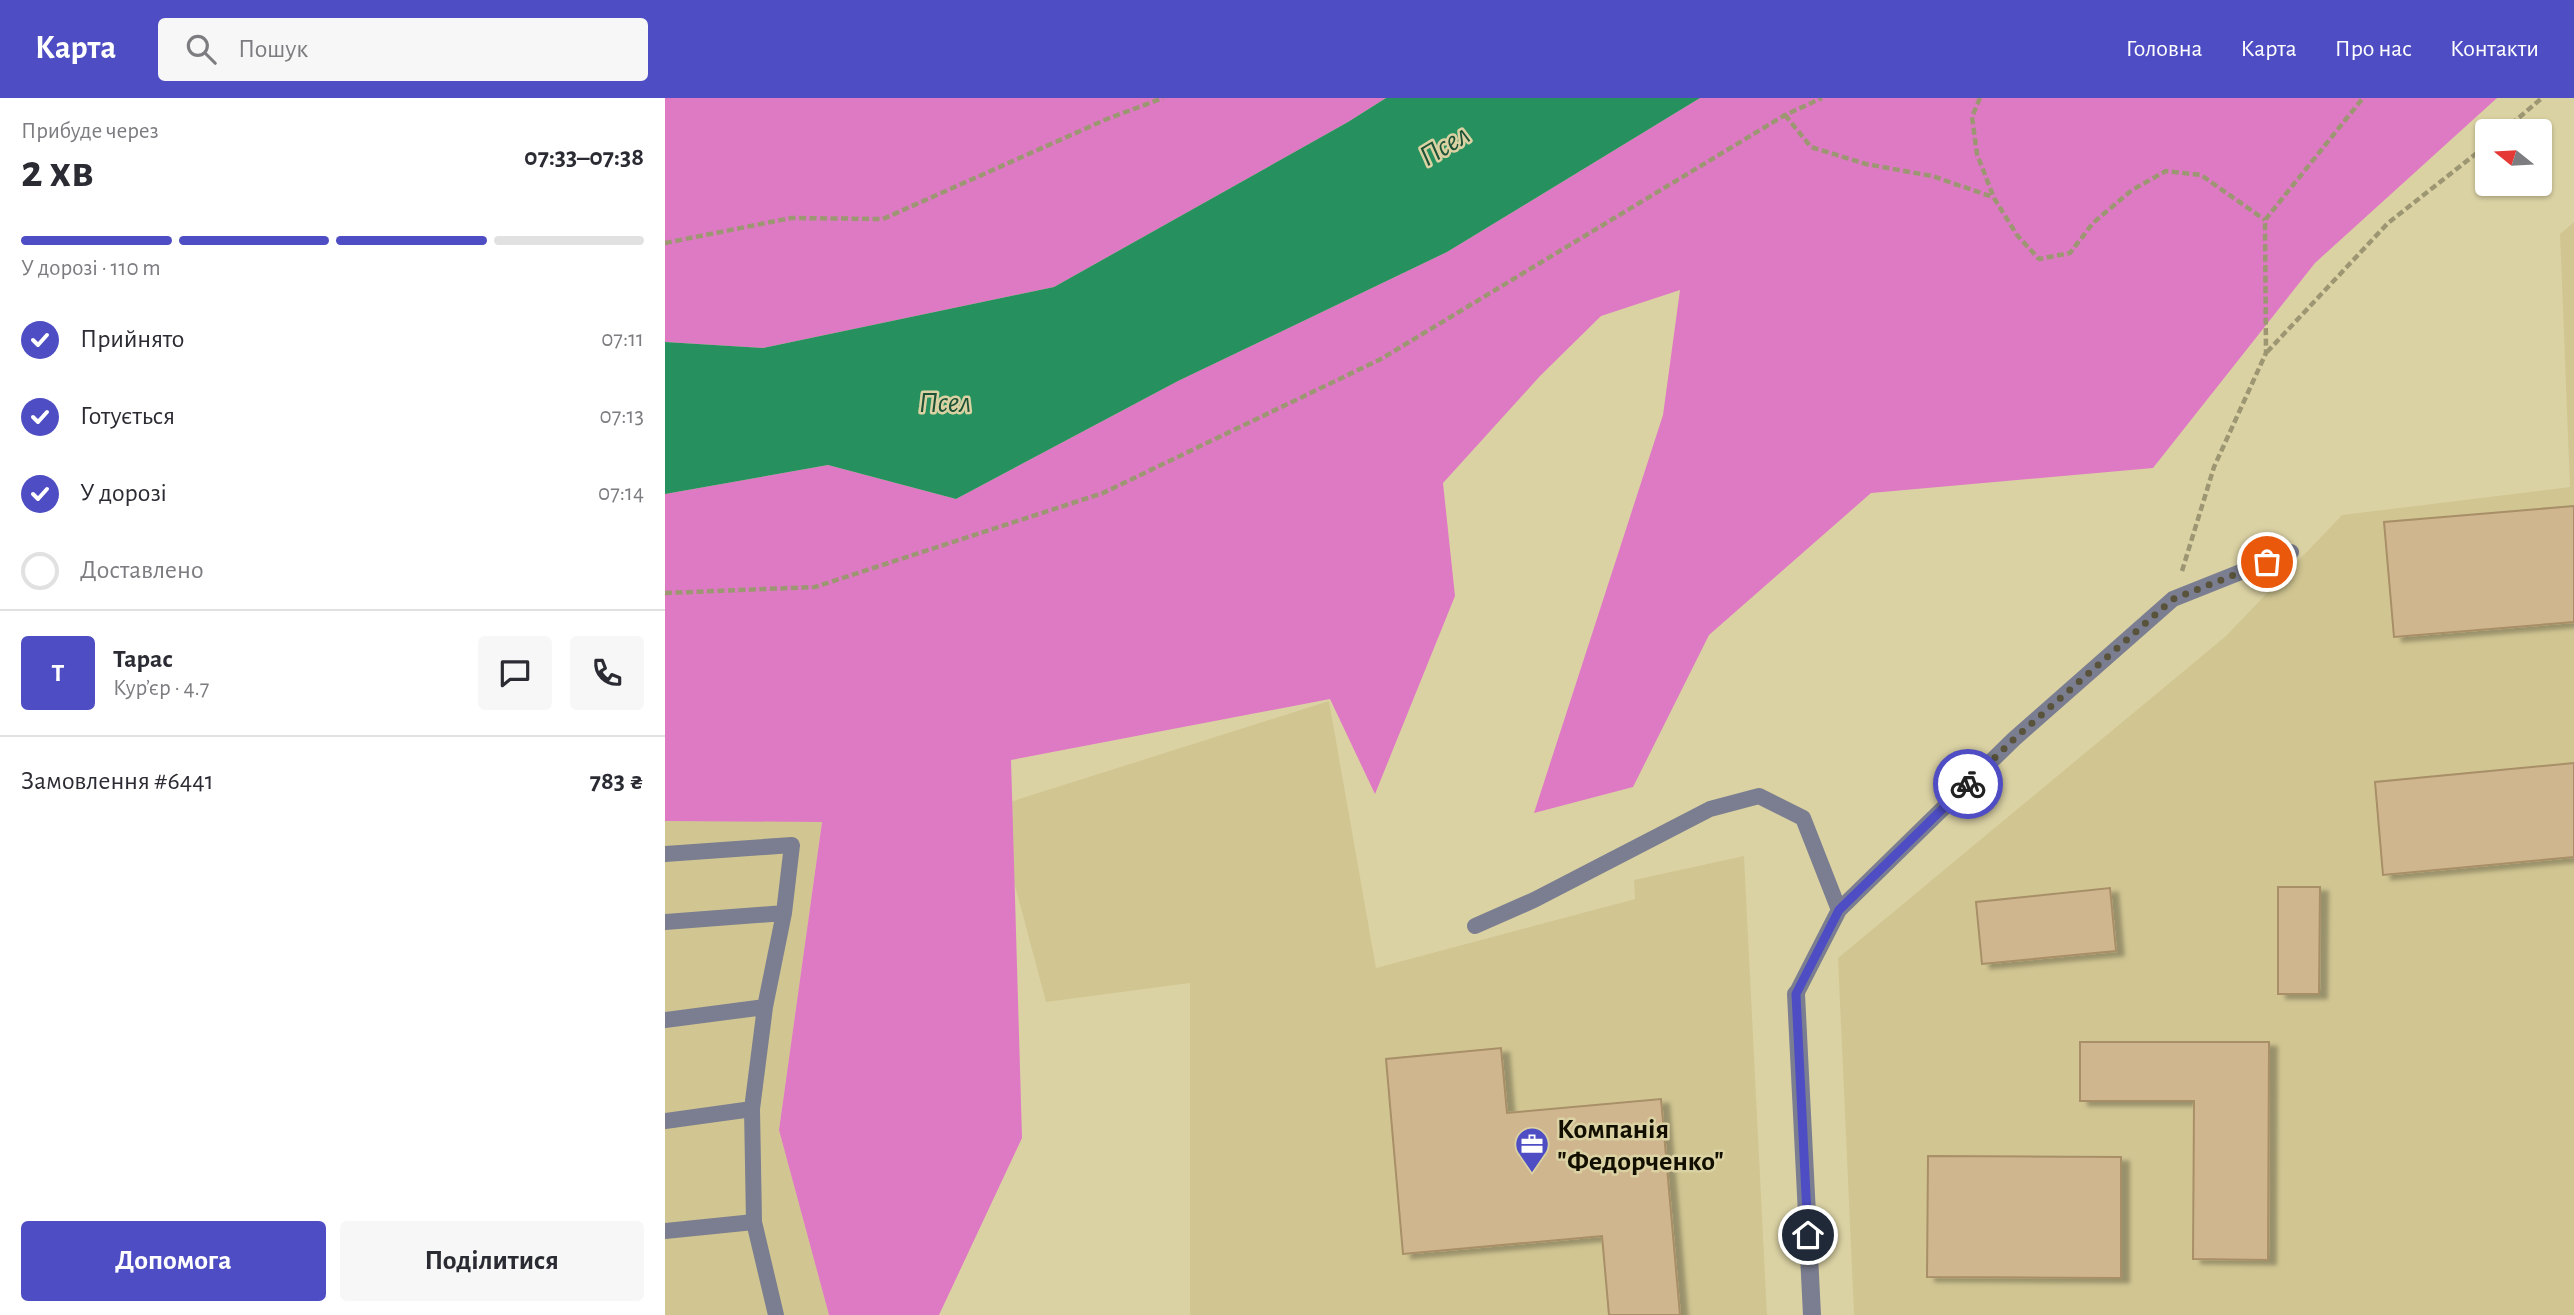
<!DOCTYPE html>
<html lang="uk">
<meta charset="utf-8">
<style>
body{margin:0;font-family:"Alegreya Sans",sans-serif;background:#f7f7f7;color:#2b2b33;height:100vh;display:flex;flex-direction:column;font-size:26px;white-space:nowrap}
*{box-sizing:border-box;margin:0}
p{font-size:23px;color:#7c7c81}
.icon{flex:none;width:38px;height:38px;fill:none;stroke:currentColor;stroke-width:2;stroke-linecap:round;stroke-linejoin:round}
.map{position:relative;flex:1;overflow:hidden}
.sheet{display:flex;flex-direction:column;background:#fff;width:665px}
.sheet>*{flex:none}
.needle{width:46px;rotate:288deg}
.tools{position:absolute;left:1810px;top:21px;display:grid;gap:14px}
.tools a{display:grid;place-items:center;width:77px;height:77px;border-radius:7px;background:#fff;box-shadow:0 2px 5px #0004;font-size:35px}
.pin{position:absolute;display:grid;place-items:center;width:60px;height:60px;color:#fff;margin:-30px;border:4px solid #fff;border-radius:50%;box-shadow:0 2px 7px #0007}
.courier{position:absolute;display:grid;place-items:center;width:70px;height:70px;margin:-35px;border:5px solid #4e4dc3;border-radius:50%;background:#fff;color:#222;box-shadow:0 2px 9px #0007}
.summary em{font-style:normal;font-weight:700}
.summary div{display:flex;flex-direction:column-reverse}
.summary{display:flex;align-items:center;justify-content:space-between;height:119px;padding:0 21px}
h1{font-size:46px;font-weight:700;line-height:52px}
.bar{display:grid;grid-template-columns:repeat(4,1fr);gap:10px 7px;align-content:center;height:84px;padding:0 21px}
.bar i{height:9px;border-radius:5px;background:#e1e1e2}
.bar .on{background:#4e4dc3}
.bar p{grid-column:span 4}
.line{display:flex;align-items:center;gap:18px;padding:0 21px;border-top:2px solid #e1e1e2}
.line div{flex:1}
.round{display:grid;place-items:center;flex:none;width:74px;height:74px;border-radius:7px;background:#f7f7f7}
ol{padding:0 21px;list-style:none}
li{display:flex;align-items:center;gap:21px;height:77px}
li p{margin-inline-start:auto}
li .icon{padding:7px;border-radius:50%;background:#4e4dc3;color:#fff;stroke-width:4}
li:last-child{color:#7c7c81}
li i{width:38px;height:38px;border:4px solid #e1e1e2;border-radius:50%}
.action{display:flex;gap:14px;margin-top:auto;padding:14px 21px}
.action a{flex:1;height:80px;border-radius:7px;background:#4e4dc3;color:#fff;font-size:28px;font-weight:700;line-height:80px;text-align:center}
.action a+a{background:#f7f7f7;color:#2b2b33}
header{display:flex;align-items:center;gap:42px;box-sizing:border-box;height:98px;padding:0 35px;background:#4e4dc3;color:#fff}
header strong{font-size:33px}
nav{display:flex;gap:38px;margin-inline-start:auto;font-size:24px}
.search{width:490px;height:63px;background:#f7f7f7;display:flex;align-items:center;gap:18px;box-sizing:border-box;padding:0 24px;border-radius:7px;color:#7c7c81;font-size:26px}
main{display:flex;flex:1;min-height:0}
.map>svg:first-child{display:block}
.built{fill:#d1c692}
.forest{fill:#de79c4}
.water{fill:#26915e}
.building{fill:#d0b68e;stroke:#a88f68;stroke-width:2;filter:url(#shadow)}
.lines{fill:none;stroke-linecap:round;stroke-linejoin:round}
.path{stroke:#9d9672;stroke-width:4.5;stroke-dasharray:7 3.5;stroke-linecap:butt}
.lane{stroke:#7b7e90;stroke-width:16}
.street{stroke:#7b7e90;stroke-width:18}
.done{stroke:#58533a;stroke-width:7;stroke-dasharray:0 12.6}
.route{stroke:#4e4dc3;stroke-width:9}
.labels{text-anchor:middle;stroke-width:5;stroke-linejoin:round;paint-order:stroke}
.poi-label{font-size:28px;font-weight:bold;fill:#120f01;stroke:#dbd2a4;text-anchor:start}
.water-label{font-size:30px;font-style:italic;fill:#1c5236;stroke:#dbd2a4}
</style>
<header>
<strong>Карта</strong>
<div class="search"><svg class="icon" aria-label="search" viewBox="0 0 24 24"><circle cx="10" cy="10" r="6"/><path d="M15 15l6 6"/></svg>Пошук</div>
<nav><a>Головна</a><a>Карта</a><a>Про нас</a><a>Контакти</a></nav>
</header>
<main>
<section class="sheet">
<div class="summary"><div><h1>2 хв</h1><p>Прибуде через</p></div><em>07:33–07:38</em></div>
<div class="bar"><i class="on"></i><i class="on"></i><i class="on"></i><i></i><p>У дорозі · 110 m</p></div>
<ol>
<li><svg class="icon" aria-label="check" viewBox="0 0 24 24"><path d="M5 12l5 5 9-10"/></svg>Прийнято<p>07:11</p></li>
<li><svg class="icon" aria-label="check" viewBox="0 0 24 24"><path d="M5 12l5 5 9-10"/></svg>Готується<p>07:13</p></li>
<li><svg class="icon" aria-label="check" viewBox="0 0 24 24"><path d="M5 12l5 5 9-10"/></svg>У дорозі<p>07:14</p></li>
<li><i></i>Доставлено</li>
</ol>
<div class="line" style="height:126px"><b class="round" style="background:#4e4dc3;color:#fff">Т</b><div><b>Тарас</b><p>Кур’єр · 4.7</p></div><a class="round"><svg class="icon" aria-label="chat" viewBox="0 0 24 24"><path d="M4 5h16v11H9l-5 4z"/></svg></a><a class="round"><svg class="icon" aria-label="phone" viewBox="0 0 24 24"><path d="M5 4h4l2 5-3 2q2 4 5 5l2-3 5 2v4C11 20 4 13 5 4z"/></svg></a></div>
<div class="line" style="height:91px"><div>Замовлення #6441</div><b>783 ₴</b></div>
<div class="action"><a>Допомога</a><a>Поділитися</a></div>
</section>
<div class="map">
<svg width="1909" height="1217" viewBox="0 0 1909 1217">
<defs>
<filter id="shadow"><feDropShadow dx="8" dy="4.5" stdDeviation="2" flood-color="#0004"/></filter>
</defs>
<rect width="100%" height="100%" fill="#dbd2a4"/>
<!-- built -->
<path class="built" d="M1909,124v1093h-720l-16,-357 388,-322 116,-121 228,-28 -10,-253z
M664,603l47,267 259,-69 -1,-19 110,-24 23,459h-577v-332l-144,19 -52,-195z
M0,723h157l-43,309 50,185h-164z"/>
<!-- forest -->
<path class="forest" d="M0,0h721l-38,24 -294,165 -291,61 -98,-6z
M1035,0h797l-182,165 -162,205 -282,25 -162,142 -76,152 -99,26 129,-398 17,-125 -79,26 -61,60 -97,107 12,113 -80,198 -45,-95 -319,61 11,378 -83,177h-110l-50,-185 43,-308 -157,-1v-327l163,-29 128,34 222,-118 269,-129z"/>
<!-- water -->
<path class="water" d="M721,0h314l-253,154 -269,129 -222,118 -128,-34 -163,29v-152l98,6 291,-61 294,-165z"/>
<!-- building -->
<path class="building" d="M1909,408v116l-180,15 -10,-115z
M1909,665v94l-191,18 -8,-93z
M1613,789h42l-1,107h-41z
M1445,790l6,63 -134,13 -6,-62z
M1415,944h189l-1,218 -75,-1 1,-158h-114z
M836,950l6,65 154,-14 19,216h-71l-7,-79 -199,18 -17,-195z
M1263,1058l193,1v121l-194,-1z"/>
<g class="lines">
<!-- path -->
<path class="path" d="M1315,0l-8,19 5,37 17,44 23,37 22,24 31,-6 23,-30 39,-33 34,-19 35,4 64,45
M1120,17l26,32 55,17 66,12 61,21
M1838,33l39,-33
M0,145l126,-25 92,1 224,-100 56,-21
M1602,254l121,-129 99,-78
M1517,473l32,-104 52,-114 -1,-133 98,-122
M0,495l150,-6 288,-94 278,-134 404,-244 37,-17"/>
<!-- lane -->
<path class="lane" d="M0,756l127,-9 -8,68 -19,94 -13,102 2,113
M0,824l119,-9
M810,828l59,-26 176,-91 49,-13 44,22 36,92
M1131,896l43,-84 175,-171 159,-140 118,-47
M0,922l100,-13
M0,1023l87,-12
M0,1133l89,-9 22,93"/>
<!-- street -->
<path class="street" d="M1131,896l16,321"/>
</g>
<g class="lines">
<!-- done -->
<path class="done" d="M1303,686l46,-45 159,-140 94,-37"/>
<!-- route -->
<path class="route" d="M1143,1137l-12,-241 43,-84 129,-126"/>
</g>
<!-- icons -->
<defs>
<g id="office-pin" transform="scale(1.75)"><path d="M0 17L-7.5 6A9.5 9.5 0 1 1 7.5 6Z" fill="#4e4dc3" stroke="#dbd2a4"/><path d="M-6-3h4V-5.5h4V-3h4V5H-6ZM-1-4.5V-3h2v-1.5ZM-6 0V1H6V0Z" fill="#fff"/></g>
</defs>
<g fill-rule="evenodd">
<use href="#office-pin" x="867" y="1046"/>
</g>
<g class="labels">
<!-- poi labels -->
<g class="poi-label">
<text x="892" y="1040">Компанія<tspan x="892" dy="32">"Федорченко"</tspan></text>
</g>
<!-- water labels -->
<g class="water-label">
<text transform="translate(779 47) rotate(-31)" y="10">Псел</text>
<text x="280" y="314">Псел</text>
</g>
</g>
</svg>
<div class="tools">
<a><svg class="needle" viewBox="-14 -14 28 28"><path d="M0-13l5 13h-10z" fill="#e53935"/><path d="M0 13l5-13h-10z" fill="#7c7c81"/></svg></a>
</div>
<div class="pin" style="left:1602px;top:464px;background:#ea580c"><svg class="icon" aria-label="bag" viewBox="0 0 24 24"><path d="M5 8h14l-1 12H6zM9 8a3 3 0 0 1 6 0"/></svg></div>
<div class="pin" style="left:1143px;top:1137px;background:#1f2937"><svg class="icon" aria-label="home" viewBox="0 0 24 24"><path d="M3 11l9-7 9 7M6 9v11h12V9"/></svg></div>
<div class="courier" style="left:1303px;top:686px"><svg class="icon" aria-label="bike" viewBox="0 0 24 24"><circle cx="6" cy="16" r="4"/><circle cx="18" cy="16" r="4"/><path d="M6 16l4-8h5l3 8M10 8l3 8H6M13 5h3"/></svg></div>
</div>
</main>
